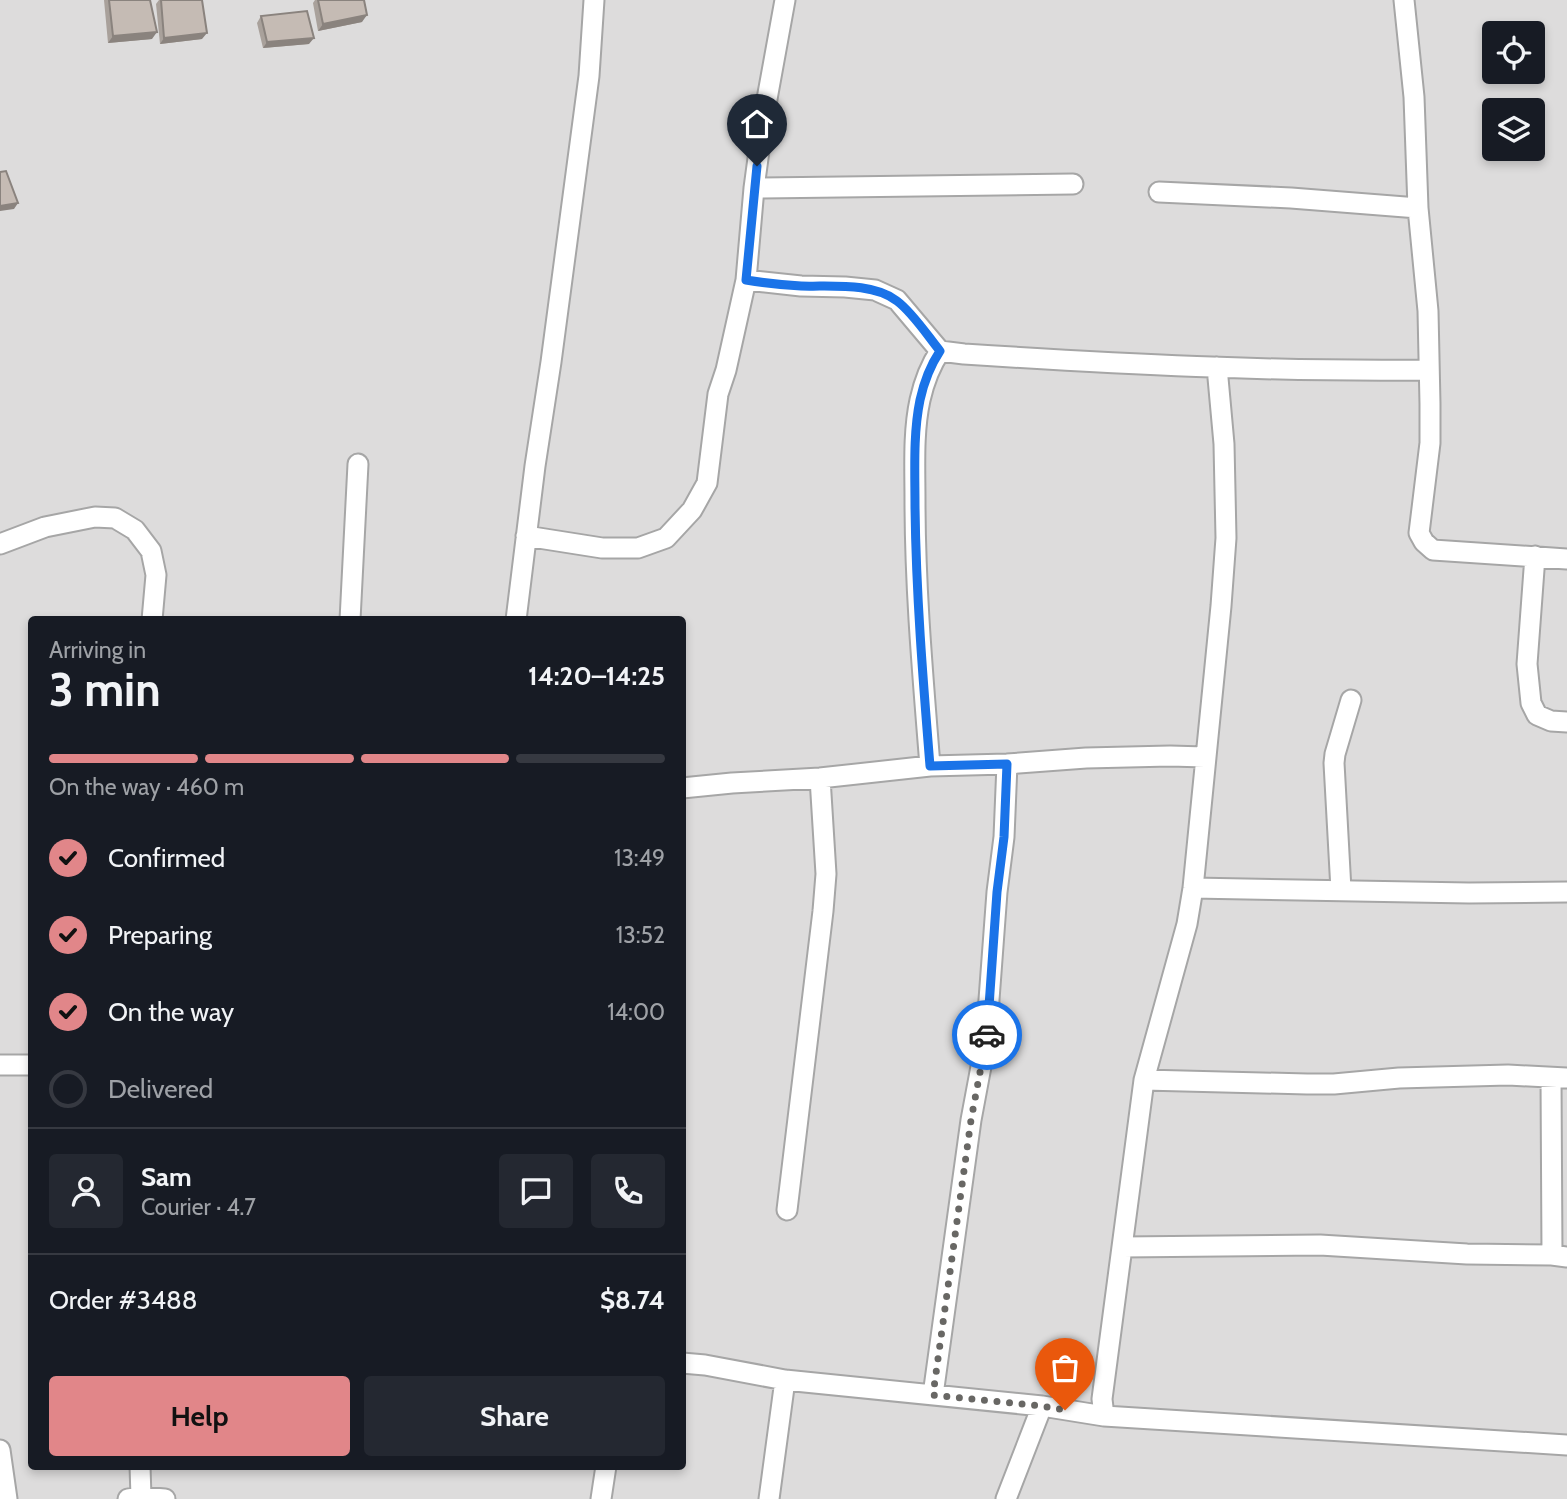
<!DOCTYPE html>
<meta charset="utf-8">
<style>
body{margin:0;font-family:Cabin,sans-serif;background:#242831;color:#f1f3f6;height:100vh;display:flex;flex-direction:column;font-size:26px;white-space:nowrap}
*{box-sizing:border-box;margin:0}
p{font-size:23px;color:#9ea1a6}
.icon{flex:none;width:38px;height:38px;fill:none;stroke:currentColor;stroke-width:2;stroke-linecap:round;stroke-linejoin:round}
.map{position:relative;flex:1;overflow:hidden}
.sheet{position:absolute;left:28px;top:616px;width:658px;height:854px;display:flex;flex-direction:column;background:#171b24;border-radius:7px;box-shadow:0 4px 10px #0003}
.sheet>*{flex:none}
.buttons{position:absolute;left:1482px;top:21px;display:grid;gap:14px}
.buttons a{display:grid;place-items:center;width:63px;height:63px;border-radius:7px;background:#171b24;box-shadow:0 4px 10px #0003;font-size:35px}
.pin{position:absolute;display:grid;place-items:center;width:60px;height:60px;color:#fff;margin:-72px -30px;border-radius:50% 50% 50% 0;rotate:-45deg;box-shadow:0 0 7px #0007}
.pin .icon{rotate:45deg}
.courier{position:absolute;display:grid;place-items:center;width:70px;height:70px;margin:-35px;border:5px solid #1a73e8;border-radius:50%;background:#fff;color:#222;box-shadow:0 2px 9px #0007}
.summary em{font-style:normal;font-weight:700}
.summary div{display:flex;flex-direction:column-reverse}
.summary{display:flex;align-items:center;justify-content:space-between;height:119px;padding:0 21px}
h1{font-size:46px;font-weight:700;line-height:52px}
.bar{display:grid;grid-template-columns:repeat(4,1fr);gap:10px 7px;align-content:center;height:84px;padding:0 21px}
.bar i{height:9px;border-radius:5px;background:#363941}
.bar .active{background:#e18689}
.bar p{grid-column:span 4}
.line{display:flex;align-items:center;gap:18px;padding:0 21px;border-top:2px solid #363941}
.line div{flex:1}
.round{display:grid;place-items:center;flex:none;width:74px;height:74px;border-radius:7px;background:#242831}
ol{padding:0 21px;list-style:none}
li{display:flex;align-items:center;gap:21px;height:77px}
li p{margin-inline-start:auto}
li .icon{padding:7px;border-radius:50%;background:#e18689;color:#111;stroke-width:4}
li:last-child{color:#9ea1a6}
li i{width:38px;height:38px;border:4px solid #363941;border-radius:50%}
.cta{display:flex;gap:14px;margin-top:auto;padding:14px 21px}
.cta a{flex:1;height:80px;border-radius:7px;background:#e18689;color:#111;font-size:28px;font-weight:700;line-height:80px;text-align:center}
.cta a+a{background:#242831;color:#f1f3f6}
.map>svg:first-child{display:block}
.residential{fill:#dddcdc;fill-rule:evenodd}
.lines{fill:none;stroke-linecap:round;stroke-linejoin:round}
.minor-casing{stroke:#a6a6a6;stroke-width:23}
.minor{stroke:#fff;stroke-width:19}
.wall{fill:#a9a19b}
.shaded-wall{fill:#8a837e}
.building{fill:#c5bbb4;stroke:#8a837e;stroke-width:2}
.done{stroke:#686764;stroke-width:7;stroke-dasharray:0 12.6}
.route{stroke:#1a73e8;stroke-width:9}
</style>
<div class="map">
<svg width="1567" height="1499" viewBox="0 0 1567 1499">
<rect width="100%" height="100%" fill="#f0ece5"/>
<!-- residential -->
<path class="residential" d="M0,0h1567v1499h-1567zM1494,33h39v39h-39zM1494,110h39v39h-39zM32,620h650v846h-650z"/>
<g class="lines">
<!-- minor casing -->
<g class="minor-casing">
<path id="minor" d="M1404,0l10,97 4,111 10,103 2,93v39l-11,90 5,9 9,8 134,9
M754,188l319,-4
M1159,192l132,6 127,10
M746,280l55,6 44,1 30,3 22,10 43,51 24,3c155,10 310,18 465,16
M526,536l76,12h36l28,-10 26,-28 15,-27 11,-89 8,-24 20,-90 8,-92 9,-67 22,-121
M0,544l45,-17 50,-10 20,1 20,12 16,21 5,24 -4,45
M1535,556l-8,108 4,39 6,12 14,6 16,1
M350,620l8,-156
M516,620l19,-154 16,-104 38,-286 5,-76
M930,766c-7,-88 -15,-177 -15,-266 0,-33 -2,-68 5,-100 4,-18 10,-34 20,-49
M682,788l50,-5 88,-5 110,-12 77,-2 79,-6 84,-2 35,1
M1193,888l276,5 98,-1
M1341,890l-7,-127 1,-9 16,-54
M0,1065h32
M1551,1078l1,177
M1144,1080l163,4h27l65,-6 109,-3 59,3
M787,1210l36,-299 3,-37 -6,-96
M1122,1247l198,-2 147,9 85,1 15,2
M682,1363l23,2 80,15 257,26 62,10 -2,-17 42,-319 43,-156 6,-36 28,-282 5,-68 -2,-94 -7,-77
M933,1395l38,-275 15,-80 11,-148 7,-55 3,-73
M1104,1416l463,29
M0,1450l7,49
M140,1466l1,31
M128,1499l13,-2 24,2
M601,1499l5,-33
M769,1499l16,-119
M1006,1499l36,-93"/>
</g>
<!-- minor -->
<use href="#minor" class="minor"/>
</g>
<!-- wall -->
<path class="wall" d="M104,0h46l2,39 -44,4z
M159,0h43v39l-42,5 -4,-40z
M315,0h49l-2,22 -44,9 -5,-28z
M261,16l48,28 -46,4 -6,-25z"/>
<!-- shaded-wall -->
<path class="shaded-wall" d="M367,15l-5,7 -44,9 5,-7z
M157,32l-5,7 -44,4 5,-7z
M207,33l-5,6 -42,5 4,-6z
M314,38l-5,6 -46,4 4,-6z
M18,203l-4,6 -14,2v-5z"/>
<!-- building -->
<path class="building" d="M109,0h41l7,32 -44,4z
M161,0h41l5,33 -43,5z
M318,0h46l3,15 -44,9z
M307,11l7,27 -47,4 -6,-26z
M6,171l12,32 -18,3v-34z"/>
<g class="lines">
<!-- done -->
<path class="done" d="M987,1035l-16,85 -38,275 109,11 23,4"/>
<!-- route -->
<path class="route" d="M757,166l-11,114c18,3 37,5 55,6 29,1 72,-4 96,15 16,12 30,34 43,50 -10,15 -16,31 -20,49 -7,34 -5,71 -5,106 1,87 8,174 15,260l77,-2 -3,73 -7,55 -10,143"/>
</g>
</svg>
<div class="buttons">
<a><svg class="icon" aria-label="locate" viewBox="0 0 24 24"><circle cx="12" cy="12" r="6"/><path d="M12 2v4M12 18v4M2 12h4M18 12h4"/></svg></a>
<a><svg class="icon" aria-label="layers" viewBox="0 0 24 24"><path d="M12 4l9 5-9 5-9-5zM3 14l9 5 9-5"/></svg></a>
</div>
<div class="pin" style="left:1065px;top:1410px;background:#ea580c"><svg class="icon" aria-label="bag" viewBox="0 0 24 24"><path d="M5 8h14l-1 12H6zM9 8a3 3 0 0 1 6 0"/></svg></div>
<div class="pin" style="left:757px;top:166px;background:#1f2937"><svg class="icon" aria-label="home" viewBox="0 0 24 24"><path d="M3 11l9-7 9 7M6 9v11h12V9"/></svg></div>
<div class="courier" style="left:987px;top:1035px"><svg class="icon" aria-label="car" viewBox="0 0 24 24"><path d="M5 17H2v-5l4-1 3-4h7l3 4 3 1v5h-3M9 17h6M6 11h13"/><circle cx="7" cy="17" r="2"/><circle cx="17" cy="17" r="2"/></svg></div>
<section class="sheet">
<div class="summary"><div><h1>3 min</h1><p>Arriving in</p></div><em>14:20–14:25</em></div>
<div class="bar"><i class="active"></i><i class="active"></i><i class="active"></i><i></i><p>On the way · 460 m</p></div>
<ol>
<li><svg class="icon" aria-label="check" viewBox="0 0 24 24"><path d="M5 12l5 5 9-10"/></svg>Confirmed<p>13:49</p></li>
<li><svg class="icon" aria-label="check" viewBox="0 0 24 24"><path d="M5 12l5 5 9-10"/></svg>Preparing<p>13:52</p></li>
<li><svg class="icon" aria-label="check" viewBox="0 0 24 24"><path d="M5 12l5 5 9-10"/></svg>On the way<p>14:00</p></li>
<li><i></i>Delivered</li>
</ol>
<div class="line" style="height:126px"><a class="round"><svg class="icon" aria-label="person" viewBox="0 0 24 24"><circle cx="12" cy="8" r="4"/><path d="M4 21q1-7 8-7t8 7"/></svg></a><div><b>Sam</b><p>Courier · 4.7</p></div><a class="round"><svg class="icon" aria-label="chat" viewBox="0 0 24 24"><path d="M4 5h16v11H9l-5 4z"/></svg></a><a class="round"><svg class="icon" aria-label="phone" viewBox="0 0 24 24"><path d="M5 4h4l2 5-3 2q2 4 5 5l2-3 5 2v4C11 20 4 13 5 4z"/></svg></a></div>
<div class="line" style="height:91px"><div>Order #3488</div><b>$8.74</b></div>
<div class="cta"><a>Help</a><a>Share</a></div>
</section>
</div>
